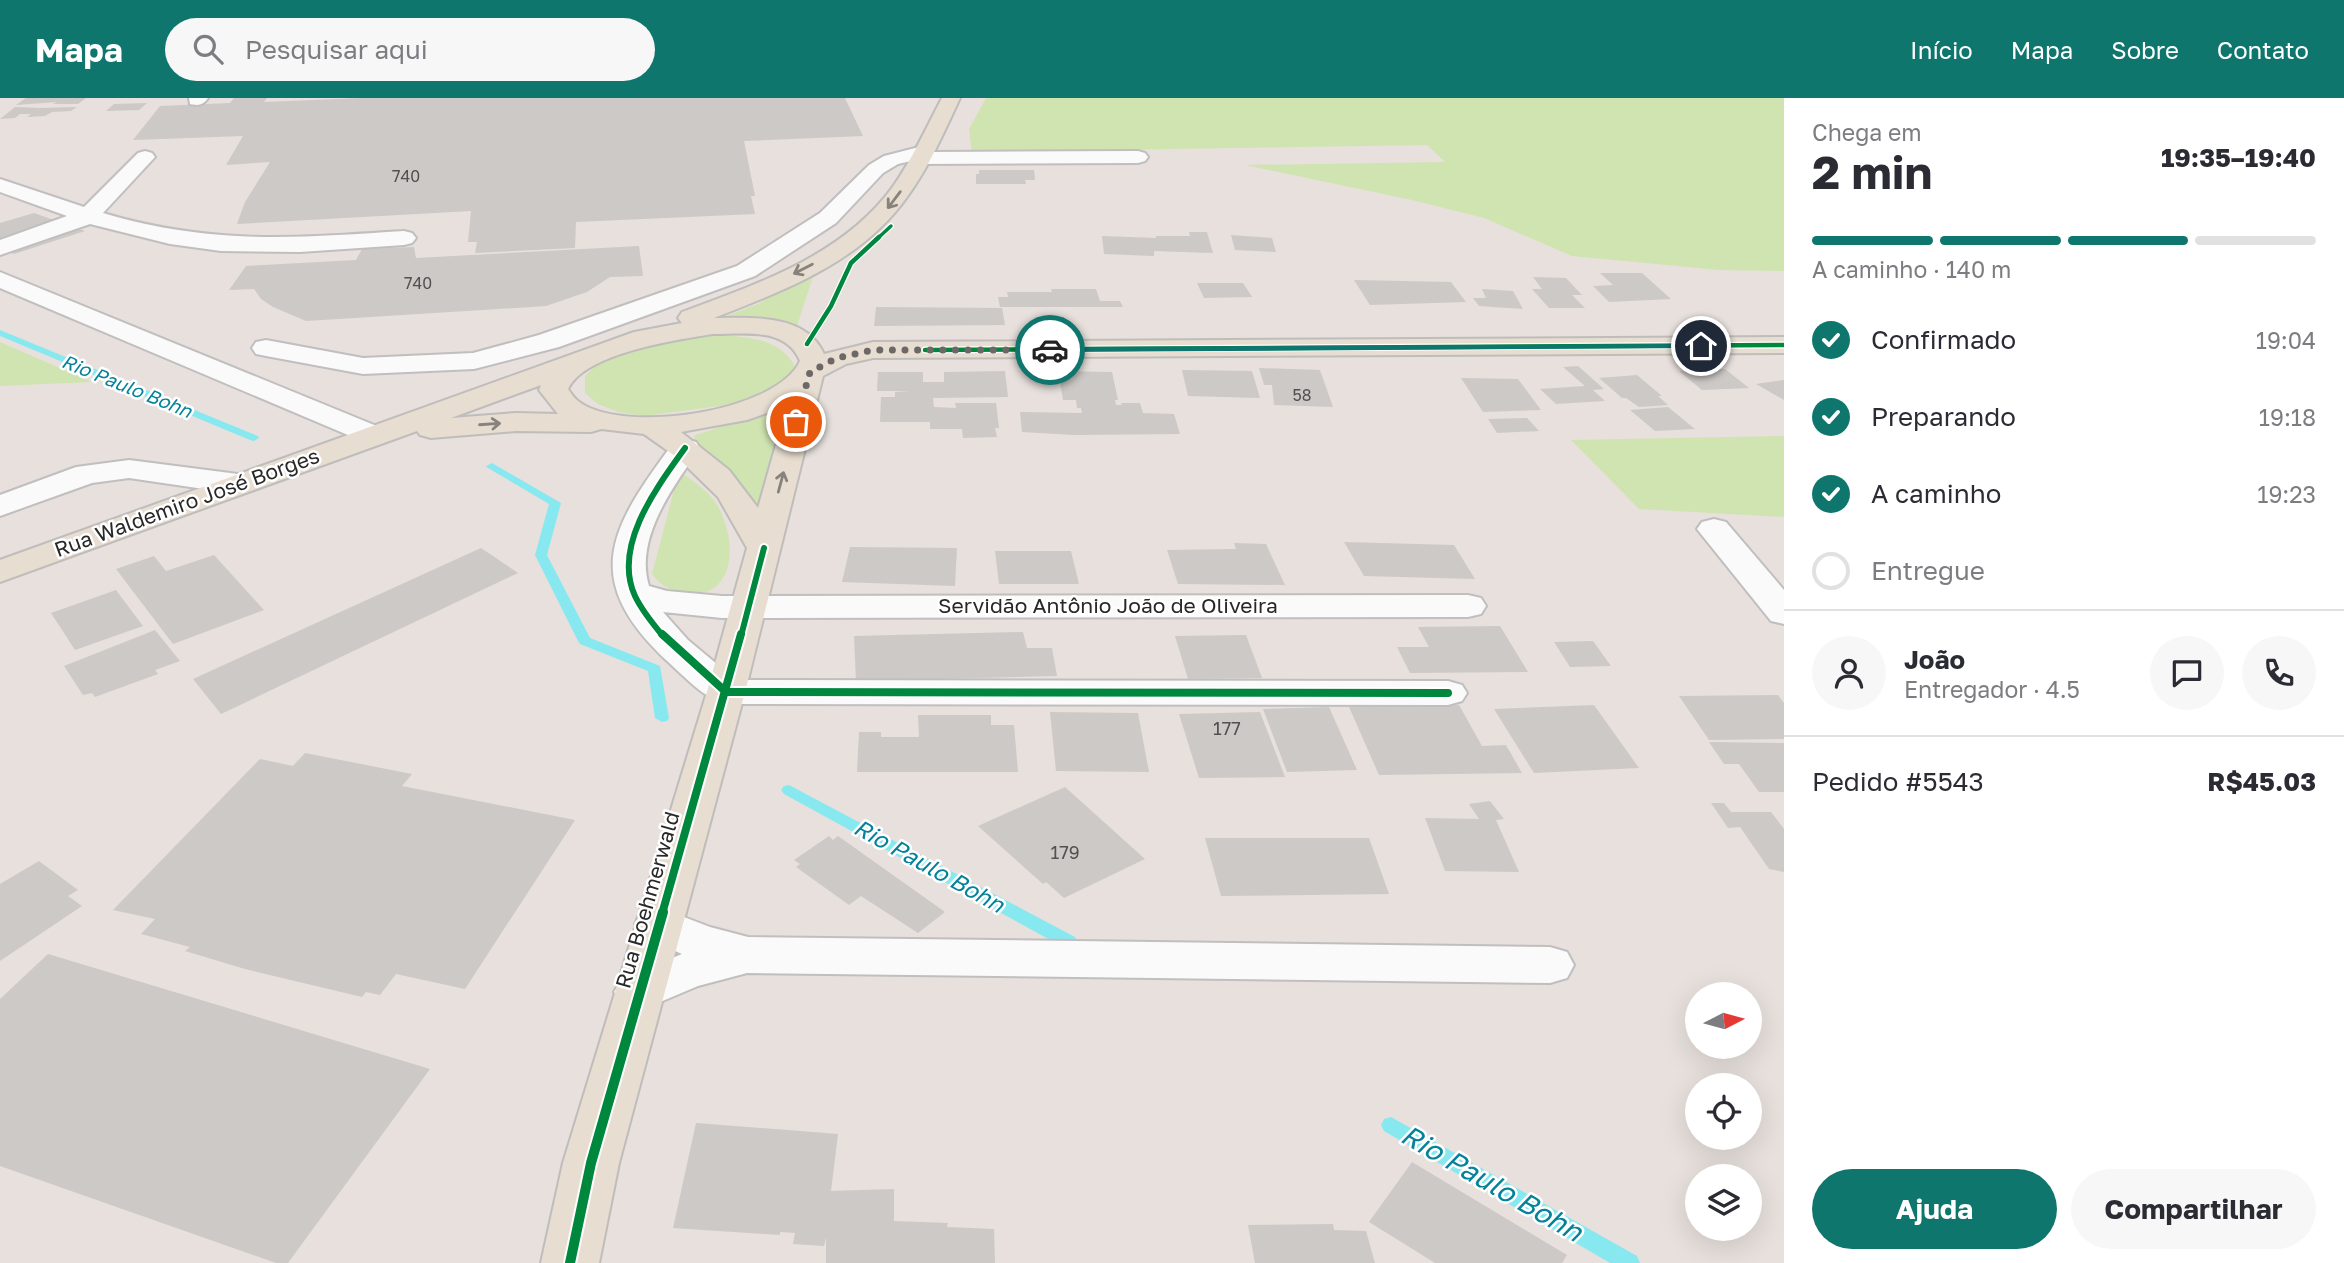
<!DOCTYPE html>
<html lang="pt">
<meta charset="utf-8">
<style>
body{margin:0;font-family:"Golos Text",sans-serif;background:#f7f7f7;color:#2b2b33;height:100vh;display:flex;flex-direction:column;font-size:26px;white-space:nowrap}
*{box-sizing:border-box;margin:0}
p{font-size:23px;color:#7c7c81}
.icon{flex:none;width:38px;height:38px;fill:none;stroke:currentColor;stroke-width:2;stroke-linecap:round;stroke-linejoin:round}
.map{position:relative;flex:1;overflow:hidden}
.drawer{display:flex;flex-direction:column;background:#fff;width:560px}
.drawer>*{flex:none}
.needle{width:46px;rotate:84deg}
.tools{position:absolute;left:1685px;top:884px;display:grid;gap:14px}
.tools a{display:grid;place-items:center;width:77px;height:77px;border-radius:50%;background:#fff;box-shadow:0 7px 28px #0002;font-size:35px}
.pin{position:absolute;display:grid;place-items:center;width:60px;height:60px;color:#fff;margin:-30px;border:4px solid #fff;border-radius:50%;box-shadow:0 2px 7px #0007}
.courier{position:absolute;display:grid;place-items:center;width:70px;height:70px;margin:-35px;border:5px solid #0f766e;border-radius:50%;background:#fff;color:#222;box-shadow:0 2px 9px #0007}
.overview em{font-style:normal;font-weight:700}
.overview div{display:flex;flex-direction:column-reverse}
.overview{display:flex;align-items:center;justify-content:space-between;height:119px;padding:0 28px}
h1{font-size:46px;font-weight:700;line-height:52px}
.bar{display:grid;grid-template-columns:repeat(4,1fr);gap:10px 7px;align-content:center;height:84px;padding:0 28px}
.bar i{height:9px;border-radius:5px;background:#e1e1e2}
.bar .active{background:#0f766e}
.bar p{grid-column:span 4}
.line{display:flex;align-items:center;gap:18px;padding:0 28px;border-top:2px solid #e1e1e2}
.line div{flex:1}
.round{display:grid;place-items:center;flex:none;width:74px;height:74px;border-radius:37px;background:#f7f7f7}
ol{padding:0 28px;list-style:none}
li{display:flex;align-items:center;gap:21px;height:77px}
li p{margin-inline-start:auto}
li .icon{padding:7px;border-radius:50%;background:#0f766e;color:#fff;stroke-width:4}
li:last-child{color:#7c7c81}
li i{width:38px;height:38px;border:4px solid #e1e1e2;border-radius:50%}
.primary-button{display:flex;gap:14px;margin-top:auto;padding:14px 28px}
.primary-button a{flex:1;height:80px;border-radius:42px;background:#0f766e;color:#fff;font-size:28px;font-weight:700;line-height:80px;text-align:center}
.primary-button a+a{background:#f7f7f7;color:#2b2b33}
header{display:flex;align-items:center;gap:42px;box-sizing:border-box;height:98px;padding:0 35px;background:#0f766e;color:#fff}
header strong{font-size:33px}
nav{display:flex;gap:38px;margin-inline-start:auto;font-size:24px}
.search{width:490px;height:63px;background:#f7f7f7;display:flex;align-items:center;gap:18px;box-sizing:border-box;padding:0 24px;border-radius:38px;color:#7c7c81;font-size:26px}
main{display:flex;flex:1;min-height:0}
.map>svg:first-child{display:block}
.green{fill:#d0e4b1}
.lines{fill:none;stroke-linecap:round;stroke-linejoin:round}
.stream{fill:#88e8f0;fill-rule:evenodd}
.building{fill:#cdc9c6}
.minor-casing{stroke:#c0bebf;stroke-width:4}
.major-casing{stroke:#bfbdbb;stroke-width:4}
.minor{fill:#fbfafa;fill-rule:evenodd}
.major{fill:#e7ddd0;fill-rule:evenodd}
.cycleway-far4-casing{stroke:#fff;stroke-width:6}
.cycleway-far3-casing{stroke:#fff;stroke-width:7}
.cycleway-far2-casing{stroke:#fff;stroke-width:10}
.cycleway-far1-casing{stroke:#fff;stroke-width:12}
.cycleway-casing{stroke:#fff;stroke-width:14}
.cycleway-far4{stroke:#00873e;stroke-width:3.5}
.cycleway-far3{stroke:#00873e;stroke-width:4.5}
.cycleway-far2{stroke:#00873e;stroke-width:6}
.cycleway-far1{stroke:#00873e;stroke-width:8}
.cycleway{stroke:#00873e;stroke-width:10}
.oneway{stroke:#88827c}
.route{fill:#0f766e}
.done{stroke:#6b6867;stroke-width:7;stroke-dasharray:0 12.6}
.labels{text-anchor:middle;stroke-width:5;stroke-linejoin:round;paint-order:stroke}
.far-number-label{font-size:16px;fill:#525150}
.number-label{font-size:18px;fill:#525150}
.far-water-label{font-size:19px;font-style:italic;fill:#03829a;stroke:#fff}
.street-label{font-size:21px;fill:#282828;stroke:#fff}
.water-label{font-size:23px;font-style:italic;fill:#03829a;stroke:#fff}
.near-water-label{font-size:28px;font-style:italic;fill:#03829a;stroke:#fff}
</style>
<header>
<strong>Mapa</strong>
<div class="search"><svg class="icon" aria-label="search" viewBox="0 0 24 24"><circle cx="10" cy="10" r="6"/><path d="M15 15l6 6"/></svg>Pesquisar aqui</div>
<nav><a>Início</a><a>Mapa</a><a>Sobre</a><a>Contato</a></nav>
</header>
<main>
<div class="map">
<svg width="1784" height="1165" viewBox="0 0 1784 1165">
<rect width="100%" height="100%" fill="#e7e0dc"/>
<!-- green -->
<path class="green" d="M986,0h798v173l-65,-1 -147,-14 -88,-38 -72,-18 -167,-35 200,-3 -18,-17 -455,7 -3,-23z
M814,175l-17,53 -76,-8 37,-14z
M719,237c29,2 60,3 76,31l-5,13 -40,23 -106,14 -26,-4 -20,-8 -13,-11v-17l16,-16 83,-22z
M0,244l92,40 -92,4z
M790,307l-30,100 -9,-2 -15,-24 -43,-34 2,-10z
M1784,338v81l-145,-8 -68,-69z
M679,373c13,9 28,19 37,32 14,22 23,66 -2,85 -20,14 -50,4 -62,-14z"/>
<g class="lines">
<!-- stream -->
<path class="stream" d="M0,232l258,106 1,2 -5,3 -4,-1 -250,-104z
M492,365l69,40 -14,52 43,83 70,28 9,52 -2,3 -5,1 -7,-4 -7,-47 -68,-27 -2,-3 -43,-86 14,-51 -61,-36 -2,-2z
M789,687l286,152 3,5 -3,5 -6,1 -6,-1 -279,-153 -3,-4 3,-4z
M1391,1019l246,139 3,7h-30l-226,-132 -3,-6 3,-6z"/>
</g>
<!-- building -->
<path class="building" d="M26,0h60l-8,6h-25l4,-2 -41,3z
M234,0h33l-3,4 98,-4h483l18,38 -119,5 11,55h-4l4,18 -179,8 -1,26 -100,5 2,-11h-9l3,-31 -234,13 8,-22 25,-40 -44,3 17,-29 -110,4 27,-34 70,-3z
M147,5l-8,7 -33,1 8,-7z
M15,9l25,1 37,-1 -6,4 -19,1 -7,4 -18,1 4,-3h-11l-5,4 -15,1z
M979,72h55l1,10h-10l1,4h-50v-10h3z
M34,115l51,18 -71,23 -14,-6v-25z
M1189,134h18l6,21 -59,-2v5l-50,-2 -2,-18 54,2v-2h34z
M1231,137l41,3 4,14 -41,-2z
M639,148l4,30 -33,1 -23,15 -41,14 -240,15 -33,-14 -12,-8 -7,-10 -25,1 17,-24 110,-6 6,-11 52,-2 2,11z
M1600,175h42l29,26 -62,3 -16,-16 20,-1z
M1533,179l33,1 16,17h-10l13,13h-36l-17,-19h10z
M1354,182l97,2 15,20 -96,3z
M1197,185h46l9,14 -48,1z
M1051,191h45l4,12h20l3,6h-123l-2,-10h10l-1,-5h45z
M1482,191l31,2 10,18 -44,-3 -6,-8h13z
M876,209l126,1 3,17 -131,1z
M1578,268l26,23 -11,1 12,11 -49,3 -16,-15 45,-3 -22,-19z
M1259,270l61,2 13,37 -59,-2 -2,-20h-8z
M1725,271l24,19 -47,2 -23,-19z
M1182,272l70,1 8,27 -72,-2z
M1005,273l3,26 -75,1 1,9 22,1 -1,-5h41l3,25h-4l2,9 -34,1 -1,-9h-32v-7h-50l1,-25h14v-5l15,-1h-33l1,-19h45v10h21v-10z
M1058,273l54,1 6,28h-3l1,5h6l-1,-2h19l3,10 31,1 6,20 -106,1 -52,-3 -2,-20 62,1 -1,-5h-4l-1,-8h-13z
M1637,277l25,21h-4l10,9 -29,2 -13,-9h-4l-23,-20z
M1461,280l57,1 23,31 -58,2z
M1784,282v20l-28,-16z
M1668,309l27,22 -40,2 -25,-21z
M1527,320l12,13 -42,2 -9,-14z
M1344,444l110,3 21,34 -111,-3z
M1234,445l32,1 19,41 -107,-1 -11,-34 69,-1z
M850,449l107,1 -2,38 -113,-4z
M481,450l37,25 -297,141 -28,-35z
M995,453h76l8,33h-80z
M214,457l50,55 -91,34 -57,-75 38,-13 12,15z
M116,492l27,36 -68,24 -24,-37z
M1500,528l28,46 -118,1 -13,-26h32l-11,-20z
M155,532l25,31 -25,9 3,4 -63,23 -3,-4 -9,2 -19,-29z
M1023,534l4,16h25l5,28 -201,5 -2,-45z
M1246,537l16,43 -74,1 -13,-43z
M1593,543l18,25 -41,1 -16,-25z
M1778,597l6,8v36l-75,1 -30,-44z
M1459,607l23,41 24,-1 16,28 -143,2 -30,-68z
M1594,607l45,63 -105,5 -40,-64z
M1329,609l28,63 -70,2 -24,-63z
M1050,614l88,1 11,59 -93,-1z
M1260,614l25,65 -86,1 -20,-64z
M918,617h73v10h23l4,47h-161l2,-40h22v5h38z
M1709,644l75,1v49h-25l-20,-28h-15z
M305,655l107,21 -10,12 173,34 -110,169 -69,-15 -16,21 -14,-3 -4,5 -117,-28 -60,-18 5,-4 -49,-13 14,-15 -42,-9 147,-151 33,7z
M1065,689l80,72 -81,39 -18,-16 -3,2 -65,-58z
M1490,703l14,18 -8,1 23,52 -74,-1 -20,-53 54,1 -10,-15z
M1711,705h13l7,9h40l13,17v43l-15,-3 -29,-42 -12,1z
M829,738l4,4 5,-4 107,76 -27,21 -57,-37 -12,9 -53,-38 4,-3 -6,-4z
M1205,740h164l20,56 -168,2z
M39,763l39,29 -10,6 14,10 -82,55v-77z
M48,856l382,115 -142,194h-12l-276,-97v-167z
M696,1025l142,11 -7,57 63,-2v32l54,2 -1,4 47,2 1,34h-169v-26l-2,9 -31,-2 2,-11 -15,-1v3l-107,-7z
M1412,1064l155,93 -5,8h-127l-66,-41z
M1333,1126l1,6 32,1 9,32h-120l-7,-38z"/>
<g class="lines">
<!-- minor casing -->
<g class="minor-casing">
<path id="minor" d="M189,0h19c-5,7 -9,8 -18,6z
M923,48l10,6 205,-1 7,2 3,4 -3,4 -7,2 -219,1 -8,-3 -13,3 -15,9 -47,50 -81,53 -196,71 -85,22 -111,5 -97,-18 -10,-2 -4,-6 4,-6 10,-2 97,18 110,-5 66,-18 198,-69 83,-53 49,-48 15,-9z
M145,53l7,2 3,4 -52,56c108,32 191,25 301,18l8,2 4,5 -4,5 -8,2 -104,7 -79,-1 -51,-7 -80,-20 -90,31v-15l67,-24 -67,-24v-13l84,28 54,-54z
M0,174l384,157 4,6 -4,6 -11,3 -11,-3 -362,-153z
M685,341l11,3 4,6c-26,38 -66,90 -51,138l18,5 55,5 746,-1 13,3 5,8 -5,8 -13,3 -746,1 -59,-6 25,28 48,40 712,1 14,4 5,8 -5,8 -14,4 -722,-1c-23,-6 -42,-28 -60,-44 -88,-83 -54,-134 8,-218z
M129,362l109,14 11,3 5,7 -5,7 -11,3 -109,-16 -37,5 -92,33v-21l76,-28z
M1714,421l12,3 58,68v34l-13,-3 -74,-92 5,-7z
M658,809l52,20 38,10 802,10 17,5 7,13 -7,13 -17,5 -803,-10 -49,13 -59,25 -17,-6 -8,-13 8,-13 60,-25 -41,-18 -6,-12 6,-12z"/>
</g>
<!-- major casing -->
<g class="major-casing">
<path id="major" d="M942,0h18c-16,34 -31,69 -53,99 -46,65 -122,93 -193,121 38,0 92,-5 110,36l49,-12 911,-5v16l-911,5 -27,6 -23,12 -78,316 -126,471 -20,100h-58l22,-100 144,-471 40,-144 -29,-51 -40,-39 -34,-24 -43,-5 -10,3 -75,-1 -85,7 -11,-3 -3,-4 -417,151v-22l634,-228 48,-9 -4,-5 4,-6c75,-28 160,-56 210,-124 20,-28 34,-60 50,-90zM713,236c31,0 73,-7 87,27 -24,52 -179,74 -222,40 -4,-3 -7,-8 -10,-12 17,-36 108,-49 145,-55zM541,287l-2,5 19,24 -42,-1 -65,5zM787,308l-29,102 -29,-38 -48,-38 66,-12z"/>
</g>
<!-- minor -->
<use href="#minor" class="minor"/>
<!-- major -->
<use href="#major" class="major"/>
<!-- cycleway-far4 casing -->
<g class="cycleway-far4-casing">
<path id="cycleway-far4" d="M877,141l14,-13"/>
</g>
<!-- cycleway-far3 casing -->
<g class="cycleway-far3-casing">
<path id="cycleway-far3" d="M807,246l24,-38 20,-43 28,-26
M925,252l859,-5"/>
</g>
<!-- cycleway-far2 casing -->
<g class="cycleway-far2-casing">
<path id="cycleway-far2" d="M663,538c-10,-12 -21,-25 -28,-40 -23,-50 22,-109 50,-148
M741,538l23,-88"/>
</g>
<!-- cycleway-far1 casing -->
<g class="cycleway-far1-casing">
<path id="cycleway-far1" d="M662,536l64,58 722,1
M662,816l79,-280"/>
</g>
<!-- cycleway casing -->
<g class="cycleway-casing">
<path id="cycleway" d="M570,1165l21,-100 72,-251"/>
</g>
<!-- cycleway-far4 -->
<use href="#cycleway-far4" class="cycleway-far4"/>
<!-- cycleway-far3 -->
<use href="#cycleway-far3" class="cycleway-far3"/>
<!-- cycleway-far2 -->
<use href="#cycleway-far2" class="cycleway-far2"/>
<!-- cycleway-far1 -->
<use href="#cycleway-far1" class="cycleway-far1"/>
<!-- cycleway -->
<use href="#cycleway" class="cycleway"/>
</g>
<!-- one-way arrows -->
<defs><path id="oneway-shaft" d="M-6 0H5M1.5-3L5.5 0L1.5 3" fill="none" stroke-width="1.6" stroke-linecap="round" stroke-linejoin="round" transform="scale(1.75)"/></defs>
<g class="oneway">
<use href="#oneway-shaft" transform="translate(894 102) rotate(127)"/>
<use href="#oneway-shaft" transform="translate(803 171) rotate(153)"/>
<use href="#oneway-shaft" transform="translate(490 326) rotate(-4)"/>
<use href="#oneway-shaft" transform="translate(781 384) rotate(-75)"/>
</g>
<!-- route -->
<path class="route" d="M1701,246l3,4 -654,4 -4,-2 4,-3z"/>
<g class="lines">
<!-- done -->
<path class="done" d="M796,324l14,-50 27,-14 36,-8h177"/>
</g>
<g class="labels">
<!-- far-number labels -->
<g class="far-number-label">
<text x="406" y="84">740</text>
<text x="418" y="191">740</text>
<text x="1302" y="303">58</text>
</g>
<!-- number labels -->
<g class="number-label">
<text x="1227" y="637">177</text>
<text x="1065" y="761">179</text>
</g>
<!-- far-water labels -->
<g class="far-water-label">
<text transform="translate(127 288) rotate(22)" y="7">Rio Paulo Bohn</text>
</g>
<!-- street labels -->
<g class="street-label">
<text transform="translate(187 405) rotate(-20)" y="7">Rua Waldemiro José Borges</text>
<text x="1108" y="515">Servidão Antônio João de Oliveira</text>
<text transform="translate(648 802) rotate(-74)" y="7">Rua Boehmerwald</text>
</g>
<!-- water labels -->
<g class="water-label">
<text transform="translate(929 768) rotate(29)" y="8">Rio Paulo Bohn</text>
</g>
<!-- near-water labels -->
<g class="near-water-label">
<text transform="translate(1492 1085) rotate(30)" y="10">Rio Paulo Bohn</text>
</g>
</g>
</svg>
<div class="tools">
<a><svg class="needle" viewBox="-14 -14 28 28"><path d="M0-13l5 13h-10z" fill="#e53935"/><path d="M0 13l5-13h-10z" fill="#7c7c81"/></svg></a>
<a><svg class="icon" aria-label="locate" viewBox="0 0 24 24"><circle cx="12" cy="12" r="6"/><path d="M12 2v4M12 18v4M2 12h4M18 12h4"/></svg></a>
<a><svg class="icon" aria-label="layers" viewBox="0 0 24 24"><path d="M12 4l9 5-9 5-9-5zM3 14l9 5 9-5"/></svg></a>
</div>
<div class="pin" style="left:796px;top:324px;background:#ea580c"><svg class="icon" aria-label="bag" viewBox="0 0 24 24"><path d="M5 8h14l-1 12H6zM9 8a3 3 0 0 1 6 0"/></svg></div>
<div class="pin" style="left:1701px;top:248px;background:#1f2937"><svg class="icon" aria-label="home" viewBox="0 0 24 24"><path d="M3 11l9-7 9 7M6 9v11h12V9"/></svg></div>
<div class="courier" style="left:1050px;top:252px"><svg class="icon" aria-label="car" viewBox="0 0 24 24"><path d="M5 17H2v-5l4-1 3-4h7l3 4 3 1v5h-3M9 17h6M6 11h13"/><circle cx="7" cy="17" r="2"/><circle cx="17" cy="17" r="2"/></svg></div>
</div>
<section class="drawer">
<div class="overview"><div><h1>2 min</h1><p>Chega em</p></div><em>19:35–19:40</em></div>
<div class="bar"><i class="active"></i><i class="active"></i><i class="active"></i><i></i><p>A caminho · 140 m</p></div>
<ol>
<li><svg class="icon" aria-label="check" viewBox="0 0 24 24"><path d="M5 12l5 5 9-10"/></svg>Confirmado<p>19:04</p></li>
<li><svg class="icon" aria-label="check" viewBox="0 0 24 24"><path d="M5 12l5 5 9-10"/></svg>Preparando<p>19:18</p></li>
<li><svg class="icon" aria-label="check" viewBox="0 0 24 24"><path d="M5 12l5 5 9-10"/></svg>A caminho<p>19:23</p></li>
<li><i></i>Entregue</li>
</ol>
<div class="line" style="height:126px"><a class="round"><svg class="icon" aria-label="person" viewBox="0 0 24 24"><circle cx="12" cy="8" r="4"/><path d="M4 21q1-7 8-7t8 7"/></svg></a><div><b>João</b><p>Entregador · 4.5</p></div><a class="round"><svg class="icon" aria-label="chat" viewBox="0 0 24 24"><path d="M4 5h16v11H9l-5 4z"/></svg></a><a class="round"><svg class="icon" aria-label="phone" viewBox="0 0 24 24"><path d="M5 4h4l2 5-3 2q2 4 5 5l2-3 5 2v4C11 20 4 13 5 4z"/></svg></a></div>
<div class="line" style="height:91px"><div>Pedido #5543</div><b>R$45.03</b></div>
<div class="primary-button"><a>Ajuda</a><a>Compartilhar</a></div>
</section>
</main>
